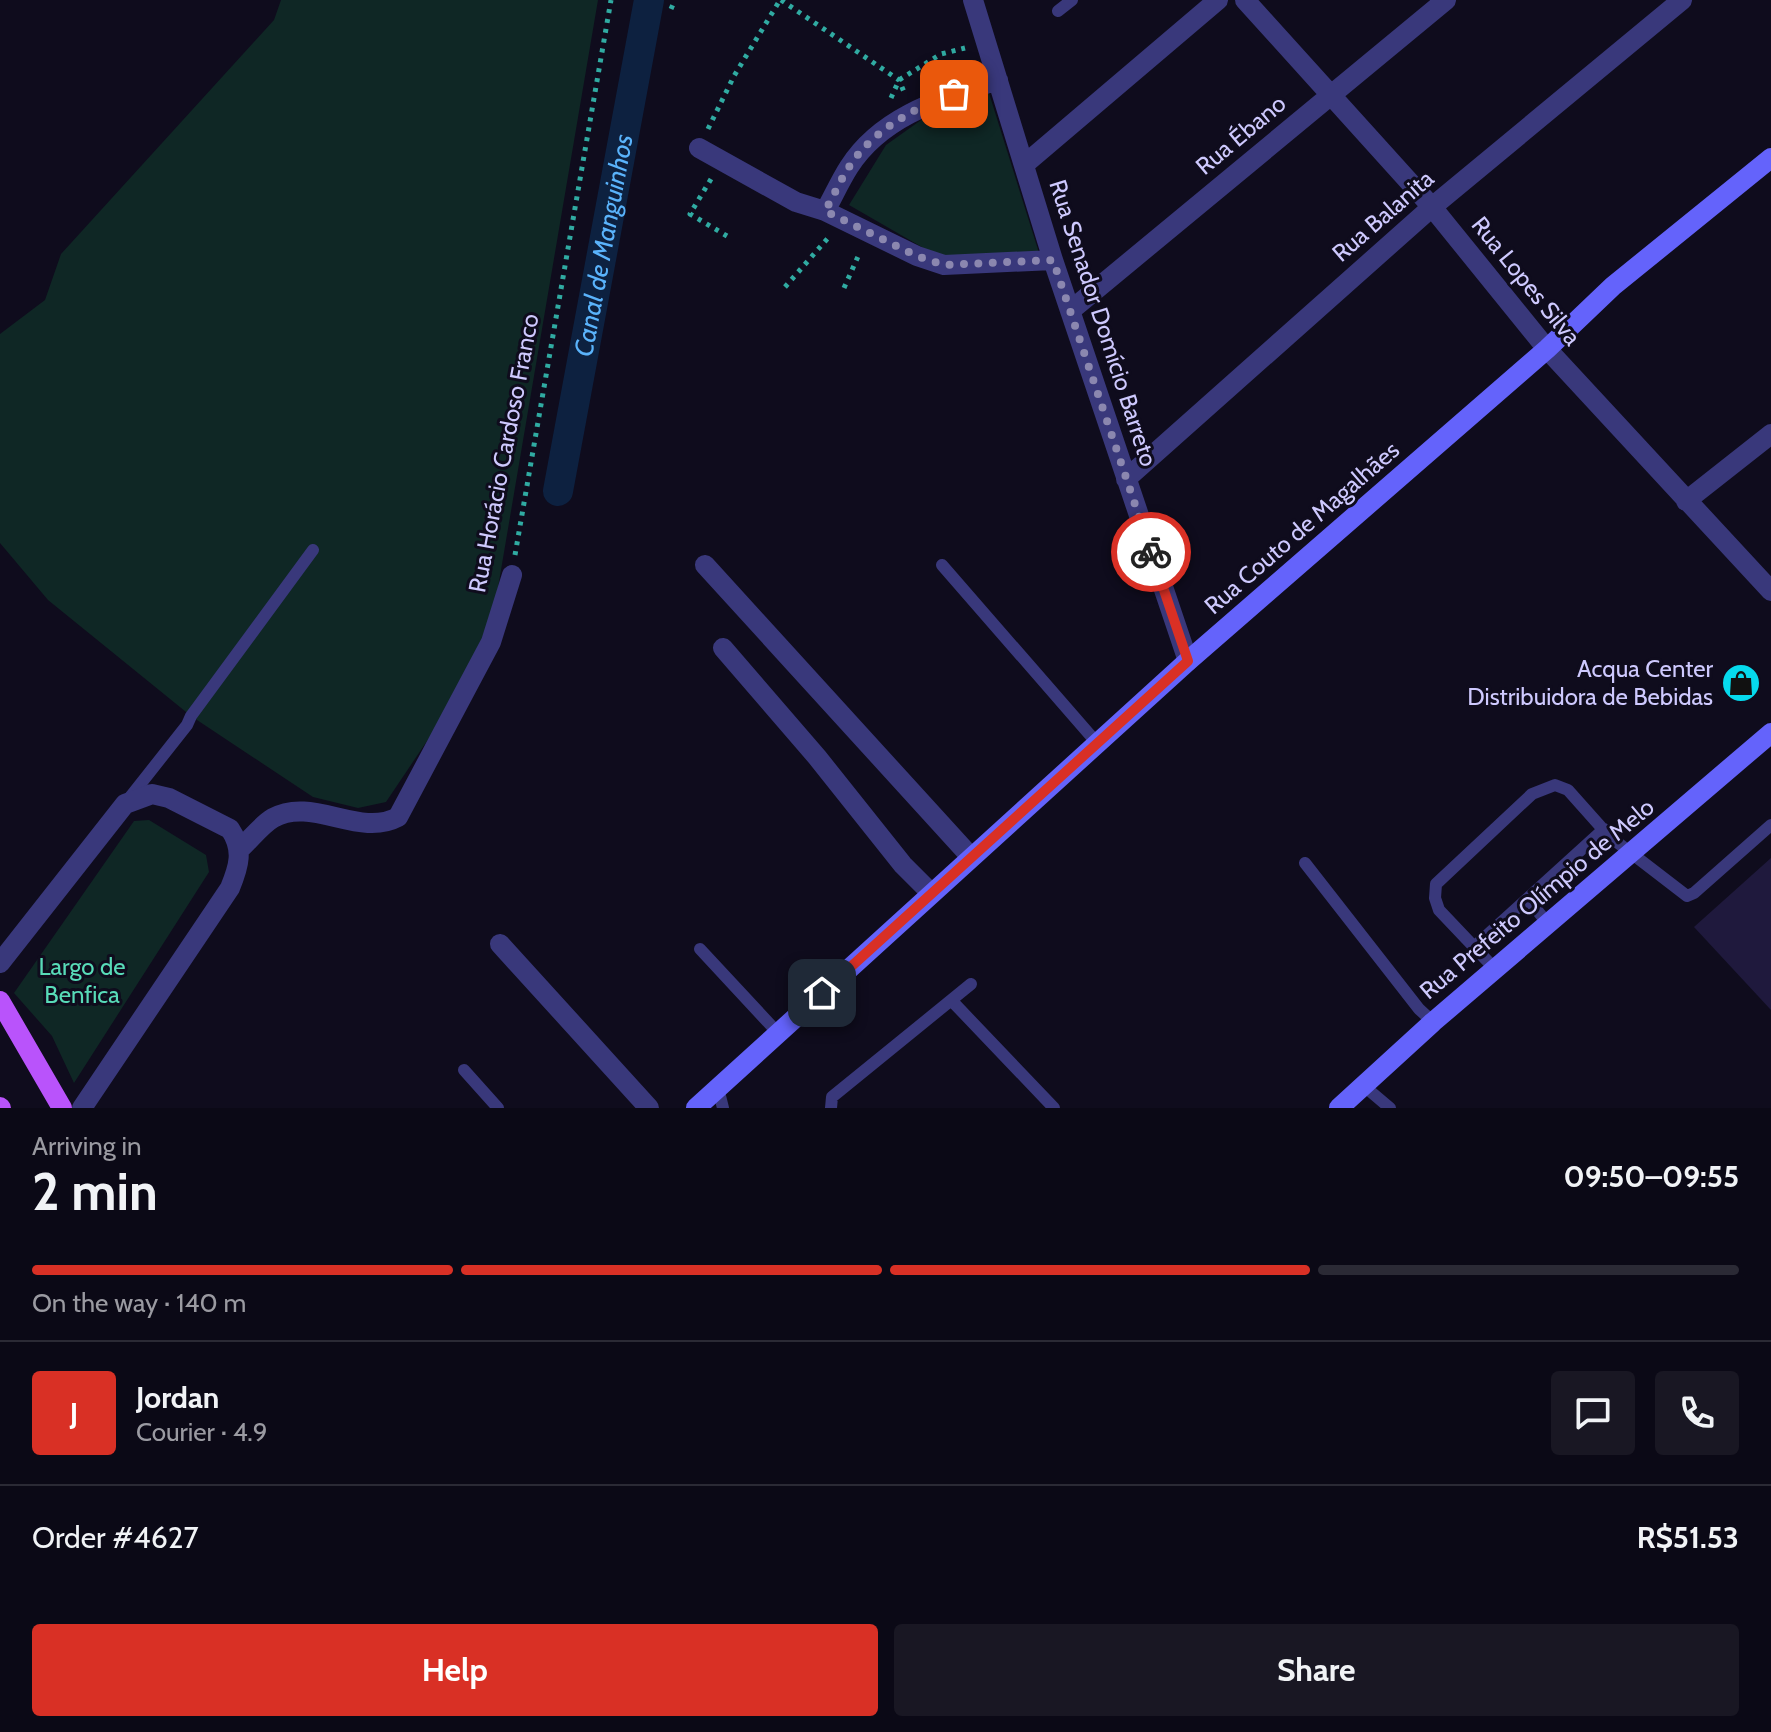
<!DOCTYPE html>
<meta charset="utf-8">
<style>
body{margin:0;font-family:Cabin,sans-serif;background:#191723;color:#f1f3f6;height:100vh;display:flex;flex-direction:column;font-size:30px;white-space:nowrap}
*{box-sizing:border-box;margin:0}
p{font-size:26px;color:#9a9aa1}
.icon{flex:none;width:44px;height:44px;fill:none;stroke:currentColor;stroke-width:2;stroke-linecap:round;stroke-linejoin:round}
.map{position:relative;height:1108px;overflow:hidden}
.sheet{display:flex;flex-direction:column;background:#0b0916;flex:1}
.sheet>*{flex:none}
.pin{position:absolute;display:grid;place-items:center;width:68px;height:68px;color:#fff;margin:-34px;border-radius:16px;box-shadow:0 4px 12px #0006}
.courier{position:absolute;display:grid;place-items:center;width:80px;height:80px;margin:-40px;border:6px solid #d93025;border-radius:50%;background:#fff;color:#222;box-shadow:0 2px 10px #0007}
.headline em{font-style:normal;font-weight:700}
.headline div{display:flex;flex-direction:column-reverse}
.headline{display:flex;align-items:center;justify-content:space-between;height:136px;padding:0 32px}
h1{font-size:52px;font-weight:700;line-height:60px}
.bar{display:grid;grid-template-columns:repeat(4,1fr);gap:12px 8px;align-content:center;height:96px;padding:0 32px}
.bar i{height:10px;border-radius:6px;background:#2b2a35}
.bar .current{background:#d93025}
.bar p{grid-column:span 4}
.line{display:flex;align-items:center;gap:20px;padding:0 32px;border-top:2px solid #2b2a35}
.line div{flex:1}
.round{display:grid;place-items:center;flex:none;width:84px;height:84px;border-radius:8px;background:#191723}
.cta{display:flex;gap:16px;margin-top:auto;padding:16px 32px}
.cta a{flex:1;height:92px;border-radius:8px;background:#d93025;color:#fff;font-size:32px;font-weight:700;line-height:92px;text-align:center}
.cta a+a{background:#191723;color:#f1f3f6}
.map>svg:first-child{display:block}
.green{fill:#0f2725}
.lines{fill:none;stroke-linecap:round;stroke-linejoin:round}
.canal{stroke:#0d2140;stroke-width:30}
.building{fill:#1f193d}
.path{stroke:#30aba2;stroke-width:5;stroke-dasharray:4 6;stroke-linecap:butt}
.lane{stroke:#39387b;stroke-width:12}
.street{stroke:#39387b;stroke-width:20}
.secondary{stroke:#6463fb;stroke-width:20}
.primary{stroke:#b953fb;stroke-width:20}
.done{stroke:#8b87af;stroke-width:8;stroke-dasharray:0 14.4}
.route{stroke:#d93025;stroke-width:10}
.labels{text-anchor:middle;stroke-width:6;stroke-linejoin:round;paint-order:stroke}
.street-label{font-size:24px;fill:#cec9fe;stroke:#0f0c1d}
.poi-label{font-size:24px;fill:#cec9fe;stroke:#0f0c1d;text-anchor:end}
.park-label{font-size:24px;fill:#58dbb8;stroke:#0f0c1d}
.water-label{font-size:26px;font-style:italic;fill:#5ab3fb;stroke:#0f0c1d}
</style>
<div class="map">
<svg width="1771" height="1108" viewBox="0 0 1771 1108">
<rect width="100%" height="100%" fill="#0f0c1d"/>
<!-- green -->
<path class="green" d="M281,0h317l-104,611 -18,57 -90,134 -28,6 -45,-11 -122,-81 -143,-116 -48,-57v-209l45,-34 16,-46 213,-234z
M988,90l52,166 -94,5 -97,-56 37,-60 45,-32z
M149,820l57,35 3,17 -135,211 -22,-47 -38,-43 120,-172z"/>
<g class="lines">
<!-- canal -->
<path class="canal" id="s1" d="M558,491l91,-491"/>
</g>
<!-- building -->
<path class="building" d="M1771,858v152l-77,-83z"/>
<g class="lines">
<!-- path -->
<path class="path" d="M781,0l118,80 5,12
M671,9l4,-9
M891,98l8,-18 42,-26 24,-6
M708,129l26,-53 46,-76
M711,179l-21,35 37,22
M785,287l44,-50
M844,288l16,-36
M515,555l96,-555"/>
<!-- lane -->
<path class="lane" d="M1058,11l14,-11
M942,565l155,178
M127,801l60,-76 4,-9 122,-166
M1305,863l114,146 14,13
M1528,899l20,25
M1473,948l131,-119
M700,949l78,84
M1495,969l-56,-59 -4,-12 1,-14 96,-90 23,-9 13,5 41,46 78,60 7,-3 77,-68
M951,1000l103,108
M464,1070l34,38
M1364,1086l26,22
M718,1088l5,20
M831,1108l1,-11 139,-113"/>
<!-- street -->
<path class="street" d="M973,0l80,260 135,401
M1245,0l187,207 115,142 224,242
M998,80c-54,18 -116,35 -149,87 -9,14 -16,30 -24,44l92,45 27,9 109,-5
M699,148l97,54 29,9
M1025,164l193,-164
M1070,311l376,-311
M1126,479l306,-272 250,-207
M1686,501l85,-67
M705,565l266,292
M723,648l94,109 86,108 28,28
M240,849c10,-9 21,-24 33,-31 39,-22 86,20 125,-1l93,-175 21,-67
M500,944l149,164
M0,963l125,-159 27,-10 17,4 61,31c14,21 9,37 0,59l-148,220"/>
<!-- secondary -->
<path class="secondary" d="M696,1108l492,-447 359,-312 66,-63 158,-128
M1339,1108l94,-86 338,-289"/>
<!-- primary -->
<path class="primary" d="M0,1001l62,107
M0,1107l1,1"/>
</g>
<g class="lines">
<!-- done -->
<path class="done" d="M954,94c-39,13 -82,37 -105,73 -9,14 -16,30 -24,44l92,45 27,9 109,-5 98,292"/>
<!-- route -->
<path class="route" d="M822,993l366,-332 -37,-109"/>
</g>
<!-- icons -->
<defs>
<g id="shop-disc" transform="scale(2)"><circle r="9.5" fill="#06daed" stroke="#0f0c1d"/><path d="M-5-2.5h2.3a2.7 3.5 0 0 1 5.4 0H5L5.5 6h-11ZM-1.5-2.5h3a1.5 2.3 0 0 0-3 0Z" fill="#111"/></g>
</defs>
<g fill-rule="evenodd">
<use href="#shop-disc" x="1741" y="683"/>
</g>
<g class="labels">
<!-- street labels -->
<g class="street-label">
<text transform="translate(1241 135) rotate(-40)" y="8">Rua Ébano</text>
<text transform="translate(1383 216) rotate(-41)" y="8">Rua Balanita</text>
<text transform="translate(1526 281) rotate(51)" y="8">Rua Lopes Silva</text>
<text transform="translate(1103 323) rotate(72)" y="8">Rua Senador Domício Barreto</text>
<text transform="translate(504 453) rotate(-79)" y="8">Rua Horácio Cardoso Franco</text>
<text transform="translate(1302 528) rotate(-41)" y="8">Rua Couto de Magalhães</text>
<text transform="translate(1537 899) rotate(-40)" y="8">Rua Prefeito Olímpio de Melo</text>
</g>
<!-- poi labels -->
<g class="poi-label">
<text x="1713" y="677">Acqua Center<tspan x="1713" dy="28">Distribuidora de Bebidas</tspan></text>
</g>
<!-- park labels -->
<g class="park-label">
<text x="82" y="975">Largo de<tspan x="82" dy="28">Benfica</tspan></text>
</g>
<!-- water labels -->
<g class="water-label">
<text dy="9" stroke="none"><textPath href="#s1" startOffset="250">Canal de Manguinhos</textPath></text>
</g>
</g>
</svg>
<div class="pin" style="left:954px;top:94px;background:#ea580c"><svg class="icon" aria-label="bag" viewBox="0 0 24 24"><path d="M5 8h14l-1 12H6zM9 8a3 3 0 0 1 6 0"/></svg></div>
<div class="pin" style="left:822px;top:993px;background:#1f2937"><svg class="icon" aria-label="home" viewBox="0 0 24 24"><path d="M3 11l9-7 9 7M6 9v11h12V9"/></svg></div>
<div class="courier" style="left:1151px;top:552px"><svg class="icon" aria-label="bike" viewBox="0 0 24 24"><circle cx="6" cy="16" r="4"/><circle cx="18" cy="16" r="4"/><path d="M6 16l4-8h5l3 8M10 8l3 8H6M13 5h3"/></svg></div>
</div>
<section class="sheet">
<div class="headline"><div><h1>2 min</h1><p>Arriving in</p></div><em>09:50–09:55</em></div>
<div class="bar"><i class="current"></i><i class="current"></i><i class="current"></i><i></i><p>On the way · 140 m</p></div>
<div class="line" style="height:144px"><b class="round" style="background:#d93025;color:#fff">J</b><div><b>Jordan</b><p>Courier · 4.9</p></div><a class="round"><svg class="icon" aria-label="chat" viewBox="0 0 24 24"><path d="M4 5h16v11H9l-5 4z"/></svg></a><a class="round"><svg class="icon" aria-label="phone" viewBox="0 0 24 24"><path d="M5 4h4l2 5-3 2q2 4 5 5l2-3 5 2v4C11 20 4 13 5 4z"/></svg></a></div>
<div class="line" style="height:104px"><div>Order #4627</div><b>R$51.53</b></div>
<div class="cta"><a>Help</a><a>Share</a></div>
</section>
